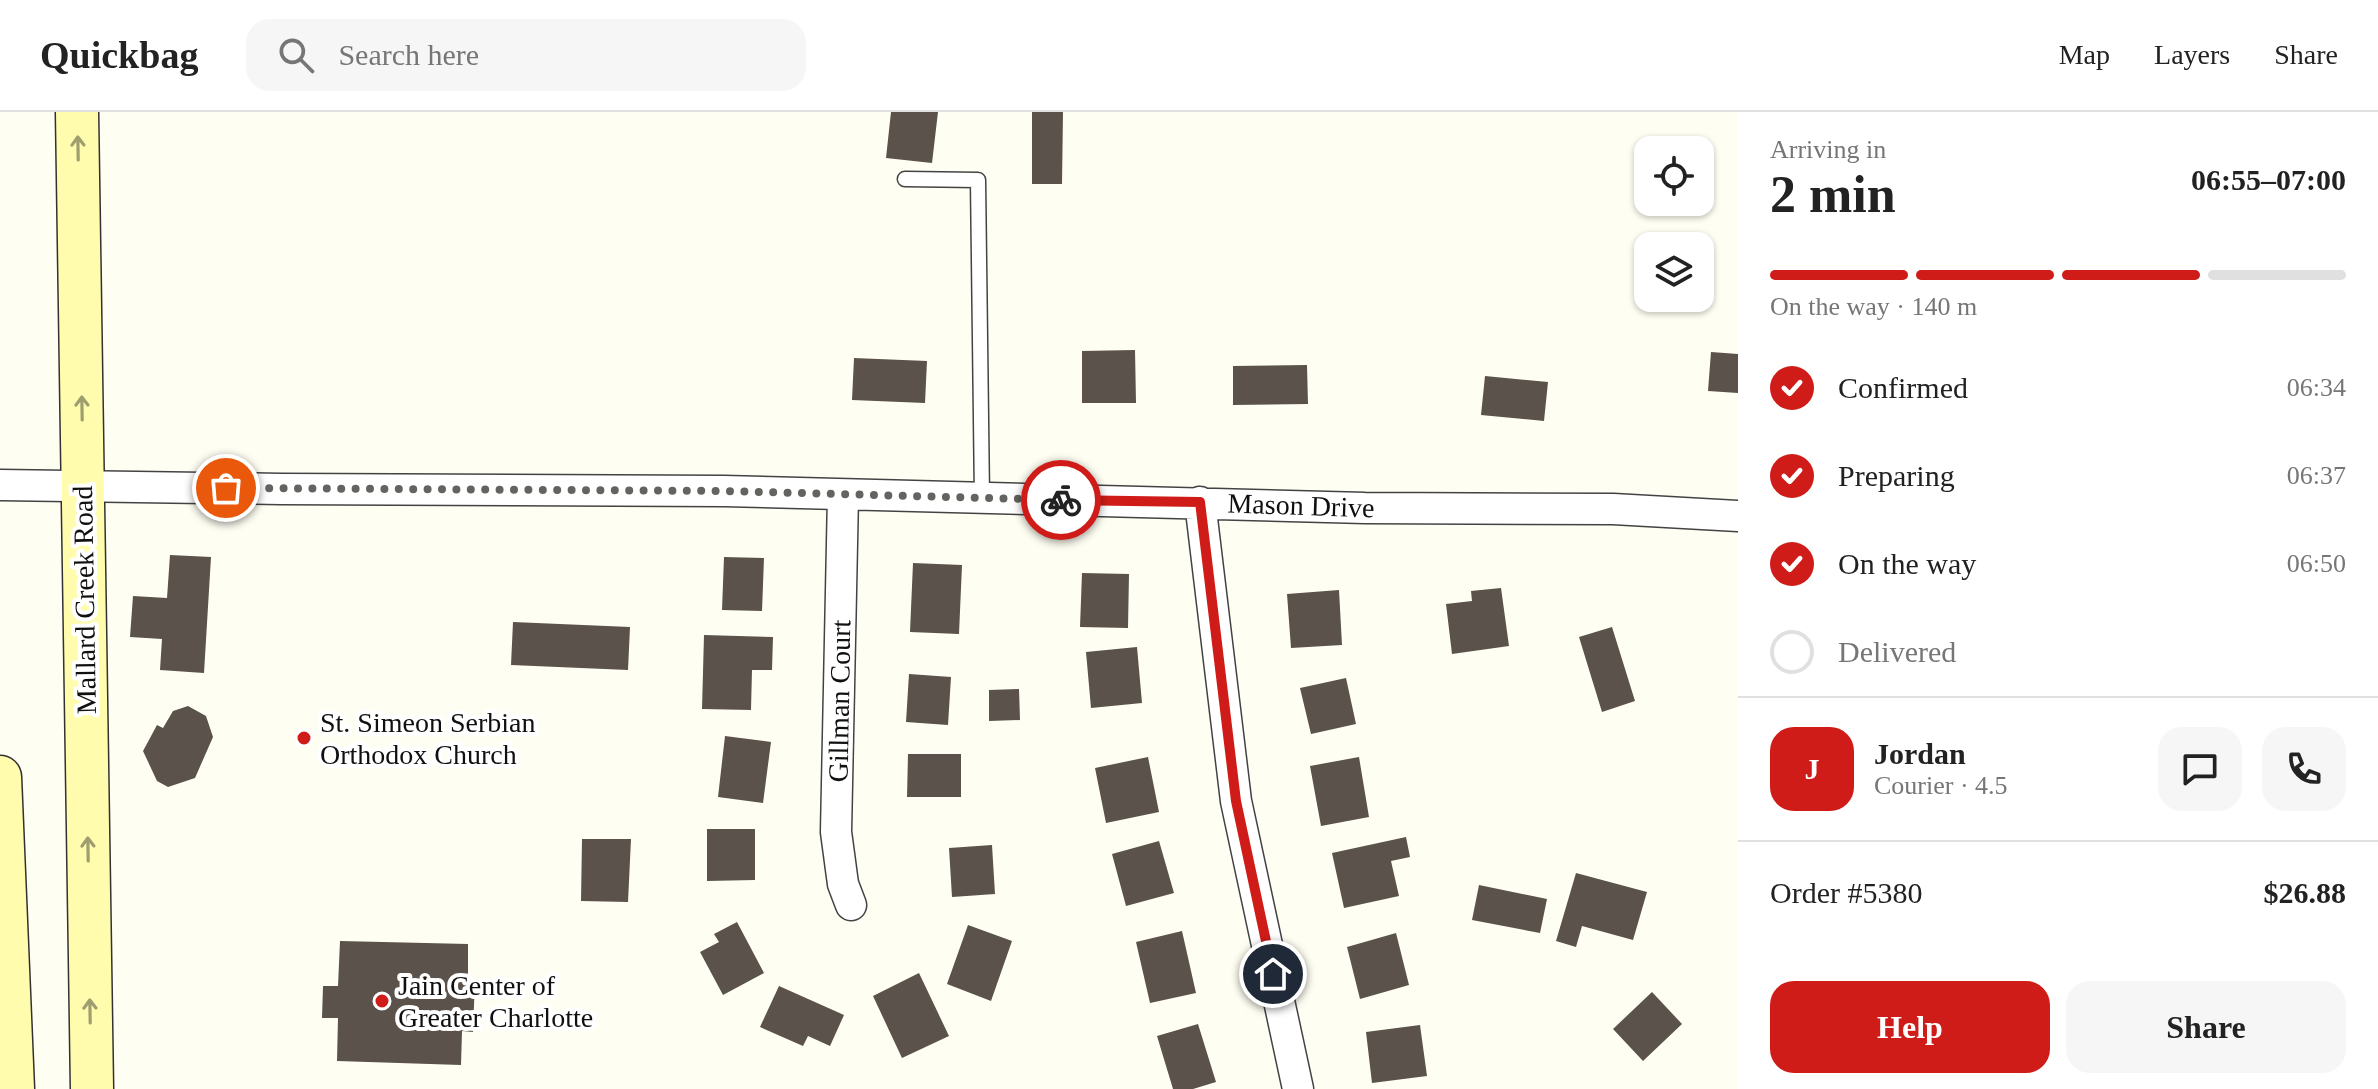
<!DOCTYPE html>
<meta charset="utf-8">
<style>
body{margin:0;font-family:Georgia,serif;background:#f6f6f6;color:#222;height:100vh;display:flex;flex-direction:column;font-size:30px;white-space:nowrap}
*{box-sizing:border-box;margin:0}
p{font-size:26px;color:#767676}
.icon{flex:none;width:44px;height:44px;fill:none;stroke:currentColor;stroke-width:2;stroke-linecap:round;stroke-linejoin:round}
.map{position:relative;flex:1;overflow:hidden}
.sheet{display:flex;flex-direction:column;background:#fff;width:640px}
.sheet>*{flex:none}
.controls{position:absolute;left:1634px;top:24px;display:grid;gap:16px}
.controls a{display:grid;place-items:center;width:80px;height:80px;border-radius:16px;background:#fff;box-shadow:0 2px 6px #0004;font-size:40px}
.pin{position:absolute;display:grid;place-items:center;width:68px;height:68px;color:#fff;margin:-34px;border:4px solid #fff;border-radius:50%;box-shadow:0 2px 8px #0007}
.courier{position:absolute;display:grid;place-items:center;width:80px;height:80px;margin:-40px;border:6px solid #d01c18;border-radius:50%;background:#fff;color:#222;box-shadow:0 2px 10px #0007}
.headline em{font-style:normal;font-weight:700}
.headline div{display:flex;flex-direction:column-reverse}
.headline{display:flex;align-items:center;justify-content:space-between;height:136px;padding:0 32px}
h1{font-size:52px;font-weight:700;line-height:60px}
.bar{display:grid;grid-template-columns:repeat(4,1fr);gap:12px 8px;align-content:center;height:96px;padding:0 32px}
.bar i{height:10px;border-radius:6px;background:#e0e0e0}
.bar .selected{background:#d01c18}
.bar p{grid-column:span 4}
.line{display:flex;align-items:center;gap:20px;padding:0 32px;border-top:2px solid #e0e0e0}
.line div{flex:1}
.round{display:grid;place-items:center;flex:none;width:84px;height:84px;border-radius:24px;background:#f6f6f6}
ol{padding:0 32px;list-style:none}
li{display:flex;align-items:center;gap:24px;height:88px}
li p{margin-inline-start:auto}
li .icon{padding:8px;border-radius:50%;background:#d01c18;color:#fff;stroke-width:4}
li:last-child{color:#767676}
li i{width:44px;height:44px;border:4px solid #e0e0e0;border-radius:50%}
.action{display:flex;gap:16px;margin-top:auto;padding:16px 32px}
.action a{flex:1;height:92px;border-radius:24px;background:#d01c18;color:#fff;font-size:32px;font-weight:700;line-height:92px;text-align:center}
.action a+a{background:#f6f6f6;color:#222}
header{display:flex;align-items:center;gap:48px;box-sizing:border-box;height:112px;padding:0 40px;background:#fff;border-bottom:2px solid #e0e0e0}
header strong{font-size:38px}
nav{display:flex;gap:44px;margin-inline-start:auto;font-size:28px}
.search{width:560px;height:72px;background:#f6f6f6;display:flex;align-items:center;gap:20px;box-sizing:border-box;padding:0 28px;border-radius:24px;color:#767676;font-size:30px}
main{display:flex;flex:1;min-height:0}
.map>svg:first-child{display:block}
.building{fill:#5a524b}
.lines{fill:none;stroke-linecap:round;stroke-linejoin:round}
.service-casing{stroke:#434343;stroke-width:17}
.minor-casing{stroke:#434343;stroke-width:33}
.secondary-casing{stroke:#323232;stroke-width:45}
.service{stroke:#fff;stroke-width:14}
.minor{stroke:#fff;stroke-width:30}
.secondary{stroke:#fffcae;stroke-width:42}
.oneway{stroke:#9f9e6f}
.done{stroke:#64635f;stroke-width:8;stroke-dasharray:0 14.4}
.route{stroke:#d01c18;stroke-width:10}
.poi-dot{fill:#d01c18;stroke:#fff;stroke-width:3}
.labels{text-anchor:middle;stroke-width:8;stroke-linejoin:round;paint-order:stroke}
.street-label{font-size:28px;fill:#101010;stroke:#fff}
.poi-label{font-size:28px;fill:#101010;stroke:#fff;text-anchor:start}
</style>
<header>
<strong>Quickbag</strong>
<div class="search"><svg class="icon" aria-label="search" viewBox="0 0 24 24"><circle cx="10" cy="10" r="6"/><path d="M15 15l6 6"/></svg>Search here</div>
<nav><a>Map</a><a>Layers</a><a>Share</a></nav>
</header>
<main>
<div class="map">
<svg width="1738" height="977" viewBox="0 0 1738 977">
<rect width="100%" height="100%" fill="#fffef3"/>
<!-- building -->
<path class="building" d="M891,0h47l-6,51 -46,-5z
M1032,0h31l-1,72h-30z
M1135,238l1,53h-54v-52z
M1711,240l27,2v39l-30,-2z
M854,246l73,3 -2,42 -73,-3z
M1307,253l1,39 -75,1v-39z
M1485,264l63,6 -4,39 -63,-6z
M170,443l41,2 -7,116 -44,-3 2,-31 -32,-2 3,-41 34,2z
M724,445l40,1 -2,53 -40,-1z
M913,451l49,2 -3,69 -49,-2z
M1082,461l47,1 -1,54 -48,-1z
M1501,476l8,58 -57,8 -6,-50 26,-3 -1,-10z
M1339,478l3,55 -51,3 -4,-54z
M513,510l117,5 -2,43 -117,-5z
M1612,515l23,74 -33,11 -23,-75z
M704,523l69,2 -1,33h-20l-1,40 -49,-1z
M1137,535l5,56 -51,5 -5,-56z
M909,562l42,3 -3,48 -42,-3z
M1346,566l10,46 -45,10 -11,-46z
M1019,577l1,31 -31,1v-31z
M188,594l18,10 7,21 -18,41 -27,9 -11,-6 -14,-30 14,-26 6,3 10,-17z
M725,624l46,6 -8,61 -45,-6z
M908,642h53v43h-54z
M1148,645l11,55 -53,11 -11,-55z
M1359,645l10,60 -48,9 -11,-60z
M707,717h48v51l-48,1z
M1406,725l4,20 -19,4 8,35 -55,12 -12,-55z
M582,727h49l-3,63 -47,-1z
M1159,729l15,52 -48,13 -14,-52z
M992,733l3,49 -43,3 -3,-49z
M1576,761l71,19 -14,48 -51,-14 -6,21 -20,-6z
M1479,773l68,14 -7,34 -68,-13z
M737,810l27,51 -41,22 -23,-43 19,-10 -5,-8z
M968,813l44,16 -21,60 -44,-17z
M1182,819l14,62 -46,10 -14,-61z
M1396,821l13,52 -49,14 -13,-52z
M340,829l128,3v35h7l-2,53 -11,-1 -1,34 -124,-4 1,-43h-16l1,-32h15z
M919,861l30,63 -47,22 -29,-62z
M779,874l65,29 -14,31 -22,-10 -5,10 -43,-19z
M1652,880l30,32 -39,37 -30,-32z
M1198,912l18,58 -23,7h-20l-16,-53z
M1420,913l7,51 -55,7 -6,-51z"/>
<g class="lines">
<!-- service casing -->
<g class="service-casing">
<path id="service" d="M905,67l73,1 4,318"/>
</g>
<!-- minor casing -->
<g class="minor-casing">
<path id="minor" d="M0,373l281,4 443,2 641,17 248,1 125,7
M843,383l-7,337 7,52 8,21
M1200,390l36,299 62,288"/>
</g>
<!-- secondary casing -->
<g class="secondary-casing">
<path id="secondary" d="M77,0l15,977
M0,665l13,312"/>
</g>
<!-- service -->
<use href="#service" class="service"/>
<!-- minor -->
<use href="#minor" class="minor"/>
<!-- secondary -->
<use href="#secondary" class="secondary"/>
</g>
<!-- one-way arrows -->
<defs><path id="oneway-shaft" d="M-6 0H5M1.5-3L5.5 0L1.5 3" fill="none" stroke-width="1.6" stroke-linecap="round" stroke-linejoin="round" transform="scale(2)"/></defs>
<g class="oneway">
<use href="#oneway-shaft" transform="translate(78 36) rotate(-91)"/>
<use href="#oneway-shaft" transform="translate(82 296) rotate(-91)"/>
<use href="#oneway-shaft" transform="translate(88 737) rotate(-91)"/>
<use href="#oneway-shaft" transform="translate(90 899) rotate(-91)"/>
</g>
<g class="lines">
<!-- done -->
<path class="done" d="M226,376l498,3 337,9"/>
<!-- route -->
<path class="route" d="M1061,388l139,2 36,299 37,173"/>
</g>
<!-- markers -->
<g class="poi-dot">
<circle cx="304" cy="626" r="8"/>
<circle cx="382" cy="889" r="8"/>
</g>
<g class="labels">
<!-- street labels -->
<g class="street-label">
<text transform="translate(1301 393) rotate(2)" y="10">Mason Drive</text>
<text transform="translate(84 488) rotate(-91)" y="10">Mallard Creek Road</text>
<text transform="translate(839 589) rotate(-89)" y="10">Gillman Court</text>
</g>
<!-- poi labels -->
<g class="poi-label">
<text x="320" y="620">St. Simeon Serbian<tspan x="320" dy="32">Orthodox Church</tspan></text>
<text x="398" y="883">Jain Center of<tspan x="398" dy="32">Greater Charlotte</tspan></text>
</g>
</g>
</svg>
<div class="controls">
<a><svg class="icon" aria-label="locate" viewBox="0 0 24 24"><circle cx="12" cy="12" r="6"/><path d="M12 2v4M12 18v4M2 12h4M18 12h4"/></svg></a>
<a><svg class="icon" aria-label="layers" viewBox="0 0 24 24"><path d="M12 4l9 5-9 5-9-5zM3 14l9 5 9-5"/></svg></a>
</div>
<div class="pin" style="left:226px;top:376px;background:#ea580c"><svg class="icon" aria-label="bag" viewBox="0 0 24 24"><path d="M5 8h14l-1 12H6zM9 8a3 3 0 0 1 6 0"/></svg></div>
<div class="pin" style="left:1273px;top:862px;background:#1f2937"><svg class="icon" aria-label="home" viewBox="0 0 24 24"><path d="M3 11l9-7 9 7M6 9v11h12V9"/></svg></div>
<div class="courier" style="left:1061px;top:388px"><svg class="icon" aria-label="bike" viewBox="0 0 24 24"><circle cx="6" cy="16" r="4"/><circle cx="18" cy="16" r="4"/><path d="M6 16l4-8h5l3 8M10 8l3 8H6M13 5h3"/></svg></div>
</div>
<section class="sheet">
<div class="headline"><div><h1>2 min</h1><p>Arriving in</p></div><em>06:55–07:00</em></div>
<div class="bar"><i class="selected"></i><i class="selected"></i><i class="selected"></i><i></i><p>On the way · 140 m</p></div>
<ol>
<li><svg class="icon" aria-label="check" viewBox="0 0 24 24"><path d="M5 12l5 5 9-10"/></svg>Confirmed<p>06:34</p></li>
<li><svg class="icon" aria-label="check" viewBox="0 0 24 24"><path d="M5 12l5 5 9-10"/></svg>Preparing<p>06:37</p></li>
<li><svg class="icon" aria-label="check" viewBox="0 0 24 24"><path d="M5 12l5 5 9-10"/></svg>On the way<p>06:50</p></li>
<li><i></i>Delivered</li>
</ol>
<div class="line" style="height:144px"><b class="round" style="background:#d01c18;color:#fff">J</b><div><b>Jordan</b><p>Courier · 4.5</p></div><a class="round"><svg class="icon" aria-label="chat" viewBox="0 0 24 24"><path d="M4 5h16v11H9l-5 4z"/></svg></a><a class="round"><svg class="icon" aria-label="phone" viewBox="0 0 24 24"><path d="M5 4h4l2 5-3 2q2 4 5 5l2-3 5 2v4C11 20 4 13 5 4z"/></svg></a></div>
<div class="line" style="height:104px"><div>Order #5380</div><b>$26.88</b></div>
<div class="action"><a>Help</a><a>Share</a></div>
</section>
</main>
